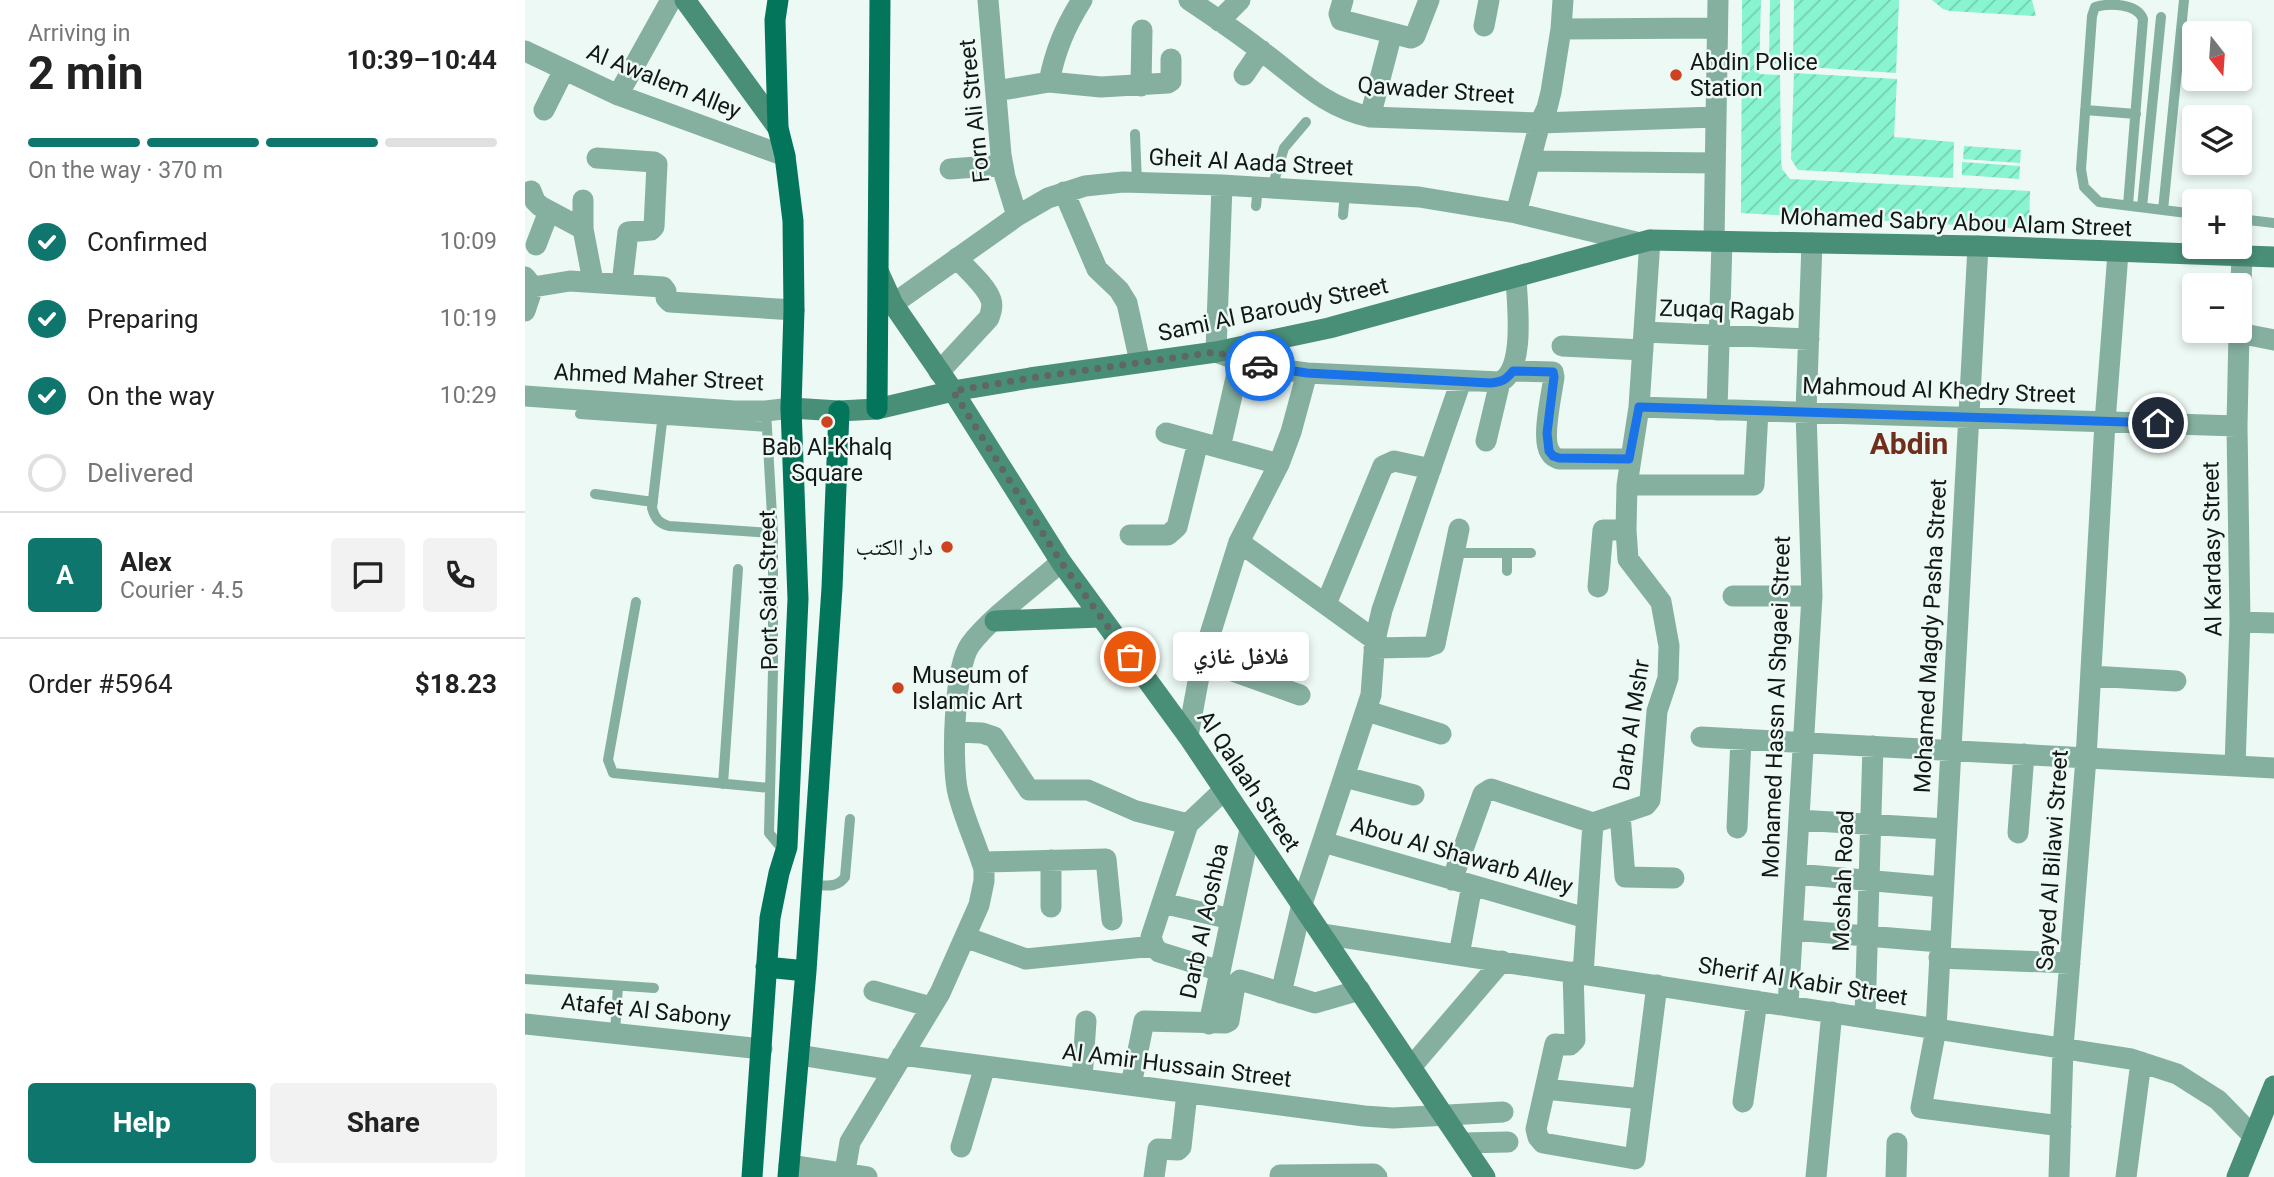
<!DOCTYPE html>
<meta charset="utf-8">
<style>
body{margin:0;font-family:Roboto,"Noto Naskh Arabic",sans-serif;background:#f2f2f2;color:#222;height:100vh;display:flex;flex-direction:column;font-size:26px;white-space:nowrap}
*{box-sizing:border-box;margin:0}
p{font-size:23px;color:#767676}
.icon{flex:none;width:38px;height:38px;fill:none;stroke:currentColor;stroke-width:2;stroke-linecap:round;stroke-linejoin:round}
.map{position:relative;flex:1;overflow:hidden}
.details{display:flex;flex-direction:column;background:#fff;width:525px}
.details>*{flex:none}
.needle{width:46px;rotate:163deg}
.buttons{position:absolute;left:1657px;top:21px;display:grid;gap:14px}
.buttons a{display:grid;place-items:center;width:70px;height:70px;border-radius:7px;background:#fff;box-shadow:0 4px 10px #0003;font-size:35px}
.pin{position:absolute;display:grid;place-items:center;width:60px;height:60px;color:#fff;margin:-30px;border:4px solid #fff;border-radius:50%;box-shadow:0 2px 7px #0007}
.courier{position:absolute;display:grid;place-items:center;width:70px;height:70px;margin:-35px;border:5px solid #1a73e8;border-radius:50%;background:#fff;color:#222;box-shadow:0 2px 9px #0007}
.bubble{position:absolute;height:49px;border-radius:7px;background:#fff;box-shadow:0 4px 10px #0003;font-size:23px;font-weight:700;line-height:49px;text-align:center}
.head em{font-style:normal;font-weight:700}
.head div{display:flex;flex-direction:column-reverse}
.head{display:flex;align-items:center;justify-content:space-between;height:119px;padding:0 28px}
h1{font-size:46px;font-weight:700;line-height:52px}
.bar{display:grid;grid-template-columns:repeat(4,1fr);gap:10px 7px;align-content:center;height:84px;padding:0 28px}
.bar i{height:9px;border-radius:5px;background:#e0e0e0}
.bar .on{background:#0f766e}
.bar p{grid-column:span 4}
.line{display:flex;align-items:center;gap:18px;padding:0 28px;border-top:2px solid #e0e0e0}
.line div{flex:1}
.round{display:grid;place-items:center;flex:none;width:74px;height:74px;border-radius:7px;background:#f2f2f2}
ol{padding:0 28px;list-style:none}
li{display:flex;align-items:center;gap:21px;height:77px}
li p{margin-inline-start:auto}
li .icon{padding:7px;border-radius:50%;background:#0f766e;color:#fff;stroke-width:4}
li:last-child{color:#767676}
li i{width:38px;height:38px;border:4px solid #e0e0e0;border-radius:50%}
.cta{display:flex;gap:14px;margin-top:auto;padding:14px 28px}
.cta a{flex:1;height:80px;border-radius:7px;background:#0f766e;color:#fff;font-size:28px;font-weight:700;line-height:80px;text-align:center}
.cta a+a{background:#f2f2f2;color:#222}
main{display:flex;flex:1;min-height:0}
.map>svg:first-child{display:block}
.garden{fill:url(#garden-furrows)}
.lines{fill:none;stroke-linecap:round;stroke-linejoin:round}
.lane{stroke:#85b0a0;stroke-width:10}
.street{stroke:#85b0a0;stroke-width:21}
.secondary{stroke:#498e77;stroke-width:21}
.primary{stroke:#03755a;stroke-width:21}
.done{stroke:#5f6663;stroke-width:7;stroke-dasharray:0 12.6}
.route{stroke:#1a73e8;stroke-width:9}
.poi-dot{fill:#cd431f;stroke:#edf9f4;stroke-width:2.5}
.labels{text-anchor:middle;stroke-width:5;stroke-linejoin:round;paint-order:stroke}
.poi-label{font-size:23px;fill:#131715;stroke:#edf9f4;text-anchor:start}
.street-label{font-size:23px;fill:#131715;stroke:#edf9f4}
.district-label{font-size:30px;font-weight:bold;fill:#722e1d;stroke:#edf9f4}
</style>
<main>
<section class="details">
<div class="head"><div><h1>2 min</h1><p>Arriving in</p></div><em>10:39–10:44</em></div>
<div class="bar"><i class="on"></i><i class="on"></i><i class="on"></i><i></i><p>On the way · 370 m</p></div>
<ol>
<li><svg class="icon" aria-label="check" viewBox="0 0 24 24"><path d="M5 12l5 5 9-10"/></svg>Confirmed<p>10:09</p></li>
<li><svg class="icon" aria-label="check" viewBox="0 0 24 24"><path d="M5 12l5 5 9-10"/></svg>Preparing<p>10:19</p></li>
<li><svg class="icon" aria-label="check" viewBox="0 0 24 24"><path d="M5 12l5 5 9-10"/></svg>On the way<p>10:29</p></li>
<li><i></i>Delivered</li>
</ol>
<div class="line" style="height:126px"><b class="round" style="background:#0f766e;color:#fff">A</b><div><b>Alex</b><p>Courier · 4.5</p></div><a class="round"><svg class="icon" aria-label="chat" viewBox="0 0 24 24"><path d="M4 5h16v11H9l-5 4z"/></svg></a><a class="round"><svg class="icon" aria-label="phone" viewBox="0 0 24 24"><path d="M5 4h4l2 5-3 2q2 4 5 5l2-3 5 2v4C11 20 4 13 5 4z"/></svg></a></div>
<div class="line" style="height:91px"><div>Order #5964</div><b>$18.23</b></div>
<div class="cta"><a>Help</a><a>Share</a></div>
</section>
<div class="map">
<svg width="1749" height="1177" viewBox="0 0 1749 1177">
<defs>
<pattern id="garden-furrows" width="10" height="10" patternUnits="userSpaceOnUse" patternTransform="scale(1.75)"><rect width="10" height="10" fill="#88f4d0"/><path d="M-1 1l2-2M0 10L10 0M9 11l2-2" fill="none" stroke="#74d0b2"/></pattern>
</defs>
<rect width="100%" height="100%" fill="#edf9f4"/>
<!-- garden -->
<path class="garden" d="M1217,0h19l-2,74 21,1 1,86 1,8 8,10 240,12 -1,38 -288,-16z
M1245,0h10v64l-11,-1z
M1269,0h105l-3,73 -103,-7z
M1407,0h100l4,16 -86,-5 -7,-2z
M1269,73l103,6 -3,58 60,5 -1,36 -155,-8 -7,-11z
M1439,146l57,4 -1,13 -57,-4z
M1437,162l58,4 -1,13 -57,-4z"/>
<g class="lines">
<!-- lane -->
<path class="lane" d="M1560,110l51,4
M610,134l2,48
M747,188l12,-40 22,-26
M1603,205l15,-186c-6,-16 -34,-16 -48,-12l-3,9 -11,153 3,18 15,15 96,12
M731,206l2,-19
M1617,207l19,-190
M1638,210l21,-210
M818,215l2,-22
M1715,219l34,4
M139,405l-12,103c3,11 7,15 17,18l104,7
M241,411l7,122v137l-4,163 10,12 8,2
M55,414l186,13
M70,494l58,8
M929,553h77
M982,571v-18
M111,602l-28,158 5,13 157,15
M198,784l15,-215
M287,885c12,0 25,4 33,-8l5,-58
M0,979l129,9
M90,1032l3,-46"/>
<!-- street -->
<path class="street" d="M463,0l13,155 4,22 12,39
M664,0c24,16 48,32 71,50 37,27 63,57 110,67l170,6 175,-6
M818,0l-4,14 2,6 70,18 4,-2 14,-36
M694,21l21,-21
M959,26l5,-26
M1036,29l156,-1
M0,51l93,44 167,61
M719,75l17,-25
M524,82c6,-31 16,-55 33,-82
M616,86l1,-56
M471,91l53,-9 52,5 67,-4 3,-2v-22
M93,95l53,-95
M19,110l20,-40
M845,117l22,-84
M72,158l57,4 3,2 -3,63 -3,3 -23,2 -6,52
M1005,161l185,2
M425,169l53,-4
M697,185l-6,167 39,14 52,7 193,9
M6,191l4,10 5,5 43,23
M539,192l33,77 22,21 8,13 13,59
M58,200v29l10,52
M991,213l24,-90 7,-15 4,-16 10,-63 2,-29
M1189,241l4,-241
M11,245l13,-34
M1453,246l-42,783 -15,79 140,18
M0,277l8,10 -8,24
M8,287l37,-6 93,6 3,4v7l4,4 124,8
M368,304l124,-88 31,-18 37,-12 38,-4 99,3 197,12 97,16 120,29
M1715,309l2,-52
M1119,332l165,7
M1714,333l35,7
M1037,346l81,4
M988,371l40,1 1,5c-2,16 -13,62 -4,75 3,5 4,5 9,7h70
M414,372l50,-54c2,-6 4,-12 2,-18 -5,-15 -24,-30 -34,-42
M0,396l209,15h32l25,-3
M1114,407l598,19
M1192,410l5,-168
M641,433l113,31
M961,441l14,-59c26,-13 17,-79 16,-104
M695,448l20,-88
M1102,485h127l4,-74
M605,535h38l9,-8 21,-85
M714,542l136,98
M1073,587l5,-57h23
M1208,596h79
M801,604l57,-138 11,-5 37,8
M1715,622l34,1
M849,648l53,-1 8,-3 24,-115
M677,660l98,35
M1566,676l85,5
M842,711l74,23
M431,732l26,1 12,4 35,53h59l48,21 52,13
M663,736l14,-76 37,-118 40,-78 12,-32 16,-59
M1176,737l573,31
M1710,766l5,-144 -3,-196 2,-95
M820,777l69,18
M1095,814l5,63 49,1
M1274,820l147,9
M1212,828l4,-89
M1493,833l6,-79
M798,842l263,76
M526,860v47
M457,862l124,-3 6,61
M1271,874l147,13
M927,880l31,-86 8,-5 102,34 53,-18 4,-5 7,-89 11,-33 1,-32 -8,-44 -33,-43 -2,-29 1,-45 12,-78 11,-167
M637,903l69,16
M1268,930l147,12
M797,934l809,125 46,15 41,26 34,35
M440,937l61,22 128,-13
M934,955l13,-70
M1414,958l131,5
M695,971l-61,-19 -5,-6 -3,-9 37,-113 36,-34
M1048,972l2,68 -5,5 -15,-1 -19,85 2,8 5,6 92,16 22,-174
M1058,974l10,-151
M349,991l57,16
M756,993l21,-89 69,-209 4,-55 7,-30 79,-229
M1263,1005l24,-409 -6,-184 6,-169
M1340,1017l8,-271
M0,1024l237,25
M684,1024l41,-195
M274,1055l93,15
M377,1055l462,61 29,2 110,-6
M887,1066l90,-105
M557,1079l4,-58
M606,1085l13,-64 81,2 4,-2 6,-36 5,-5 75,23 45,-13
M1020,1089l97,10
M1218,1102l14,-101
M938,1143l45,-1
M436,1147l24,-81
M264,1165l78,12
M755,1175l94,-1 3,3
M319,1177l6,-35 90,-149 39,-88 5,-24v-12c-8,-26 -20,-51 -26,-76 -7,-28 -4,-125 12,-148 20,-27 64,-59 91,-83
M629,1177l4,-28 20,1 3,-3 6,-54
M1291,1177l16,-165
M1371,1177l1,-34
M1534,1177l4,-129 23,-290 19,-336 13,-169
M1601,1177l15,-115"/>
<!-- secondary -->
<path class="secondary" d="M160,0l93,128
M354,273l14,31 60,87 108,171 127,174 297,441
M266,408l48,3 38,-2 76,-18 77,-13 186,-26 113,-24 321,-88 328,6 296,11
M470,621l106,-4
M1712,1177l37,-91"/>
<!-- primary -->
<path class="primary" d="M352,409l3,-409
M241,967l40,4
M227,1177l18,-259 9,-45 8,-26 11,-248 -7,-191 3,-98 -1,-89 -8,-65 -7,-28 -3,-108 3,-20
M263,1177l18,-206 26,-383 7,-177"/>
</g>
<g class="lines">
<!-- done -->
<path class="done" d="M605,657l-69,-95 -108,-171 77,-13 186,-26 44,14"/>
<!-- route -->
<path class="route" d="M735,366l47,7 183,10c12,-1 16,-3 23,-12l40,1 1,5 -7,56 2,18 4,5 6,2 70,1 10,-52 519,16"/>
</g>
<!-- markers -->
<g class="poi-dot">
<circle cx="1151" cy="75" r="7"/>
<circle cx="302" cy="422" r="7"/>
<circle cx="422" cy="547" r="7"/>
<circle cx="373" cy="688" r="7"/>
</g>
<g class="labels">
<!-- poi labels -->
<g class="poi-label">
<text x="1165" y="70">Abdin Police<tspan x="1165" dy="26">Station</tspan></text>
<text x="302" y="455" text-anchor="middle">Bab Al-Khalq<tspan x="302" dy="26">Square</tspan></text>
<text x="408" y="555" text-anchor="end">دار الكتب</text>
<text x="387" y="683">Museum of<tspan x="387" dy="26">Islamic Art</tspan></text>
</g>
<!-- street labels -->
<g class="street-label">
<text transform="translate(139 81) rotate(22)" y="8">Al Awalem Alley</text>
<text transform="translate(911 90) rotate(4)" y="8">Qawader Street</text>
<text transform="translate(449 111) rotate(-96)" y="8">Forn Ali Street</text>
<text transform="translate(726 162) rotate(3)" y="8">Gheit Al Aada Street</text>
<text transform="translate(1431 222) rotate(2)" y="8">Mohamed Sabry Abou Alam Street</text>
<text transform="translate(748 309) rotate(-12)" y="8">Sami Al Baroudy Street</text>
<text transform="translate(1202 310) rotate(2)" y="8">Zuqaq Ragab</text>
<text transform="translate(134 377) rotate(3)" y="8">Ahmed Maher Street</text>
<text transform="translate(1414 390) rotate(2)" y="8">Mahmoud Al Khedry Street</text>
<text transform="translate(1687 549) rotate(-91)" y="8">Al Kardasy Street</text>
<text transform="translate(243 590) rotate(-91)" y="8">Port Said Street</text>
<text transform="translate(1405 636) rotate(-87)" y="8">Mohamed Magdy Pasha Street</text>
<text transform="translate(1251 707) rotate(-88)" y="8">Mohamed Hassn Al Shgaei Street</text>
<text transform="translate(1106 725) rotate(-81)" y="8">Darb Al Mshr</text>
<text transform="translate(724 781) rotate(56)" y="8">Al Qalaah Street</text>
<text transform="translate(937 855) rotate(16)" y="8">Abou Al Shawarb Alley</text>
<text transform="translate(1527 860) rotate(-86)" y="8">Sayed Al Bilawi Street</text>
<text transform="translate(1318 881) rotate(-88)" y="8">Moshah Road</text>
<text transform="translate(679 921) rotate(-78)" y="8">Darb Al Aoshba</text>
<text transform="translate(1278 981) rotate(9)" y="8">Sherif Al Kabir Street</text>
<text transform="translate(121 1010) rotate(6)" y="8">Atafet Al Sabony</text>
<text transform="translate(652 1065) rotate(7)" y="8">Al Amir Hussain Street</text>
</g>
<!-- district labels -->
<g class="district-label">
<text x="1384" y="454">Abdin</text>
</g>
</g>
</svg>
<div class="buttons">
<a><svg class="needle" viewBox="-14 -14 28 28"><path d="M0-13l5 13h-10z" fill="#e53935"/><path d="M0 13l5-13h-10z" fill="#767676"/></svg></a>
<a><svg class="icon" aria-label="layers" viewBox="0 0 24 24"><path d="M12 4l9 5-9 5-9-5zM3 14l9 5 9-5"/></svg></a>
<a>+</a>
<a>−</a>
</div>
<div class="pin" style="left:605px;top:657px;background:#ea580c"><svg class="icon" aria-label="bag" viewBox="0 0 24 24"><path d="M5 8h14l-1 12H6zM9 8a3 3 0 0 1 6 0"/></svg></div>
<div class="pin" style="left:1633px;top:423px;background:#1f2937"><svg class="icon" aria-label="home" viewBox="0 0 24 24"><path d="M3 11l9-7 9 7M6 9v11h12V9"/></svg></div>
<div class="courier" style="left:735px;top:366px"><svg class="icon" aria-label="car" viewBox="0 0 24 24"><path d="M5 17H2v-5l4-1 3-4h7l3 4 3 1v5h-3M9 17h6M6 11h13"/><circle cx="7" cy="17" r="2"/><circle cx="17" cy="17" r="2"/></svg></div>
<div class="bubble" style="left:648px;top:632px;width:136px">فلافل غازي</div>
</div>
</main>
